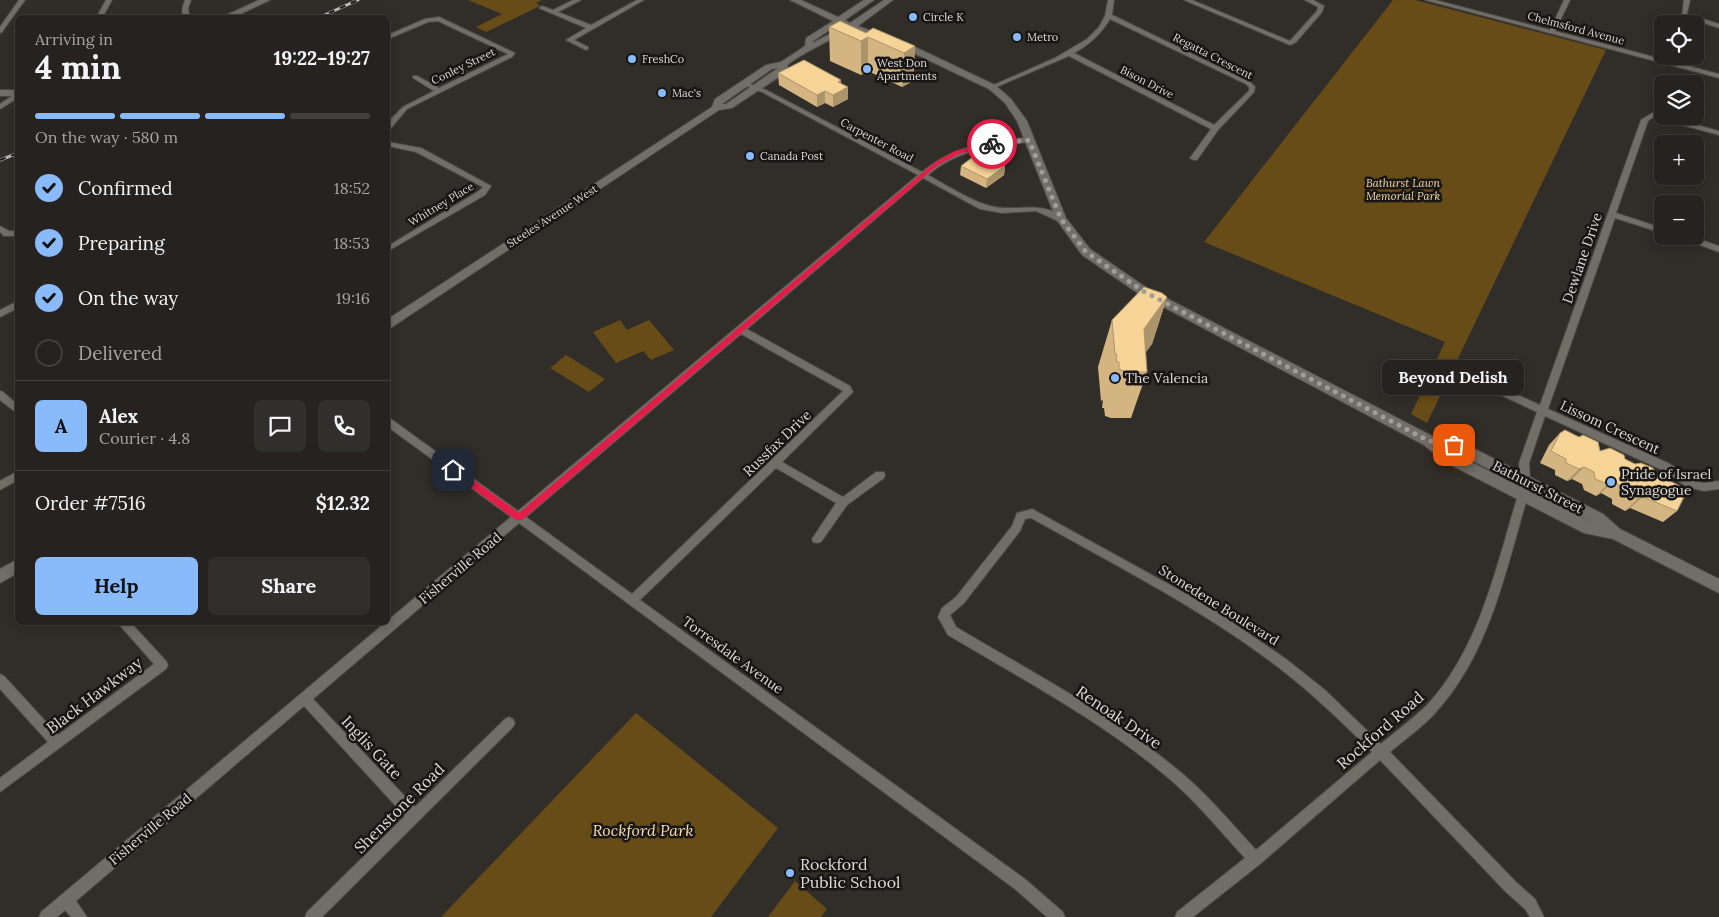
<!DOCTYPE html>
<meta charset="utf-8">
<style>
body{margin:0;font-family:Lora,serif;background:#312f2c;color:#f1f3f6;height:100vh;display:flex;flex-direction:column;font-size:19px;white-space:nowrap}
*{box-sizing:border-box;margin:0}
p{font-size:16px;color:#a3a4a4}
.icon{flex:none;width:28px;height:28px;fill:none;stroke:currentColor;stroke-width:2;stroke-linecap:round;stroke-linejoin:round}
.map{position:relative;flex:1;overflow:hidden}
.drawer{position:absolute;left:15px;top:15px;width:375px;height:610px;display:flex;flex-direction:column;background:#25221f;border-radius:8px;box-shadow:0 2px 12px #0003,0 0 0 1px #423f3d}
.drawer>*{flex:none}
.fabs{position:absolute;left:1654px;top:15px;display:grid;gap:10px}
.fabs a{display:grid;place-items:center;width:50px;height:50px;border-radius:8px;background:#25221f;box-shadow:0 2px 12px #0003,0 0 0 1px #423f3d;font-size:25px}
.pin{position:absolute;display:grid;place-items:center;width:42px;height:42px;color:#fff;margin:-21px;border-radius:10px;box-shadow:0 2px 8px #0006}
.courier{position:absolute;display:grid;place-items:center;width:50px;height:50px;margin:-25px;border:4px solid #e11d48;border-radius:50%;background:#fff;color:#222;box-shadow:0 1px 6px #0007}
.bubble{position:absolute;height:35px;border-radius:8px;background:#25221f;box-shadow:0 2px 12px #0003,0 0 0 1px #423f3d;font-size:16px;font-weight:700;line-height:35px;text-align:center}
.head em{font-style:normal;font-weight:700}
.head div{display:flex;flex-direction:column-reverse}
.head{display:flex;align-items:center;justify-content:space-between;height:85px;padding:0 20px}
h1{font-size:32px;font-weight:700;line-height:38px}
.bar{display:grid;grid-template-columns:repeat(4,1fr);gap:8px 5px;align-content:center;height:60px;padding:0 20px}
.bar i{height:6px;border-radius:4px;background:#423f3d}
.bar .current{background:#88bafc}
.bar p{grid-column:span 4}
.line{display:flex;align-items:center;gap:12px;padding:0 20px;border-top:1px solid #423f3d}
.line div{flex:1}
.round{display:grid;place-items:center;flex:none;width:52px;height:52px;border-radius:8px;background:#312f2c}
ol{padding:0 20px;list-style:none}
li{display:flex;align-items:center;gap:15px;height:55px}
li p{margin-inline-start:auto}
li .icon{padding:5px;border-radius:50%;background:#88bafc;color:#111;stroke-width:4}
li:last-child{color:#a3a4a4}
li i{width:28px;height:28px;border:2px solid #423f3d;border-radius:50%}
.primary-button{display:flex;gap:10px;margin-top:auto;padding:10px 20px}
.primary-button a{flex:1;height:58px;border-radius:8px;background:#88bafc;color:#111;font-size:20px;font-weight:700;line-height:58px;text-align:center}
.primary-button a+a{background:#312f2c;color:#f1f3f6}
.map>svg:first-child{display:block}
.green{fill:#674c17}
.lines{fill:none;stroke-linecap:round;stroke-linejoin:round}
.street-casing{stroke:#4c4945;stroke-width:2}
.secondary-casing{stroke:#4c4945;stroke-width:2}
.street{fill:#716e68;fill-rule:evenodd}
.secondary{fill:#716e68;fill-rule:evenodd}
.rail-casing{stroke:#b9b6b3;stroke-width:3}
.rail{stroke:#181614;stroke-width:2;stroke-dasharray:6;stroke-linecap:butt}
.wall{fill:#d4b582}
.shaded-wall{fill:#ac946a}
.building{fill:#f6d397;stroke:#ac946a}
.route{fill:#e11d48}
.done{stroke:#a09e9a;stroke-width:5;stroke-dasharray:0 9}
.poi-dot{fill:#88bafc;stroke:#181614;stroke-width:2}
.labels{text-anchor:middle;stroke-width:5;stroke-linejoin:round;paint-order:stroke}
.far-poi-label{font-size:11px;fill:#dcdad7;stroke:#181614;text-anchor:start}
.far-street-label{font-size:11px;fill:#dcdad7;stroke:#181614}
.far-park-label{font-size:11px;font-style:italic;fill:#f7dbab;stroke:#181614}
.street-label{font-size:14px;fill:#dcdad7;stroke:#181614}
.poi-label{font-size:14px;fill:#dcdad7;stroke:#181614;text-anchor:start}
.near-street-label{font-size:16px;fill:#dcdad7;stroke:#181614}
.near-park-label{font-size:16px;font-style:italic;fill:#f7dbab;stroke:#181614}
.near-poi-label{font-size:16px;fill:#dcdad7;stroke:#181614;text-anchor:start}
</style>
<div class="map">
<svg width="1719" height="917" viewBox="0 0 1719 917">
<rect width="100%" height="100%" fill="#312e29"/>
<!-- green -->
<path class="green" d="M468,0h74l-6,3 4,3 -54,26 -10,-5 26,-13z
M1393,0h22l191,50 -179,373 -16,-9 34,-72 -241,-100z
M620,320l7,10 22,-10 25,30 -23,10 -8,-9 -27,12 -23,-31z
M566,355l39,24 -16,13 -39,-24z
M636,713l142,115 -67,89h-270z
M795,881l32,28 -6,8h-53z"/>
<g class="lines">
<!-- street casing -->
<g class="street-casing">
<path id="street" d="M19,0h6l-23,32 -2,1v-6z
M106,0h6l-10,18h-6z
M185,0h6l-3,8 1,6 4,4h-8c-5,-5 -2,-12 0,-18z
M573,0h8l-23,12 33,13 46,-25h7l-70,40 14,7v2l-2,1 -20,-10 20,-12 -47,-20 3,-2 11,4z
M1108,0h6l-2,15 138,67 5,5 -1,5 -36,38 -21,30h-3l-4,-2 21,-29 -142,-73 -75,32 -5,-1 66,-29 32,-19 12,-12 6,-11zM1110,19l136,65 3,3v4l-35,34 -140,-72c15,-8 27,-19 36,-34z
M1184,0h8l98,41 27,-30 1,-4 -13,-7h8l11,6 -2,6 -26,30 -6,3z
M1425,0h10l115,30 14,-30h6l-15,31 164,43v4z
M1684,0h6l-3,14 32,10v4l-37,-12z
M439,17l76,36 -3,4 -105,52 -16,19h-3v-6l15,-15 31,-16 -21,-13v-2h4l22,12 69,-34 -70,-33 -10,1 -40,17v-4l37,-16z
M741,82h4l21,8 156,82c25,-21 54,-29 86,-32 8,-1 16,-3 24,-2l1,2 -4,2c-37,4 -72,8 -101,33 16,9 42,25 59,30 26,9 54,-7 78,14l-1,2h-6l-22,-10 -34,2 -22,-4 -57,-31 -176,151 103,57 3,6 -2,2 -69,68 61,35 33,-25h8l1,3 -1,3 -37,27 -26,37 -4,1 -4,-1 -1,-3 24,-36 -60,-35 -136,132 385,279 38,33 2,5h-18l-32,-28 -496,-366 -206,176 102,108 90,-88 4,-2 4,2 2,4 -2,4 -191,190h-17l2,-5 98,-96 -101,-110 -228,195 11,16h-16l-6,-7 -8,7h-18l2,-5 470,-395 -123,-90v-8h3l127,92 400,-336 -156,-83 -21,-8zM741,334l102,57 -211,203 -106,-77z
M18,92v6l-18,11v-5z
M1652,113l67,18v4l-66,-18 -5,4 -32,92 46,15v5l-47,-15 -67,191 122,55 24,17 10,2 15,-2v8l-15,2 -17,-4 -25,-17 -117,-54 -16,47 1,17 -2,15c-22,74 -38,158 -92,217 -13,15 -31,27 -46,40l126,130 19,17 9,18h-14l-5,-8 -19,-17 -126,-132 -120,104 -67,53h-18l2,-5 68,-54c-26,-28 -50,-58 -79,-82 -66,-56 -144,-97 -218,-141l-10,-18 4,-9 14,-11 56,-71 5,-13 15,-4 178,98 76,52 39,31 56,54c15,-13 33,-26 47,-40 52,-57 68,-137 90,-209l2,-15 -1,-17 18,-51 -92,-43 -2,-2 5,-3 3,1 89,40 101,-285zM1031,518c84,47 171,91 247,149 34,26 64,55 94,85l-116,98c-27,-29 -52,-60 -83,-84 -66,-55 -143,-95 -217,-139l-6,-12 14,-12 56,-72 5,-12z
M388,142l33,6 70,38 -6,9 -97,56v-5l91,-55 4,-4 -67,-35 -28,-6z
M0,226l9,5h9v5h-14l-4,-4z
M1676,236h13l30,10v6z
M18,301v7l-18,9v-7z
M0,391l3,1 15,13v9l-18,-14z
M18,471v9l-18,10v-9z
M117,622h13l36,39 2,4 -2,4 -166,123v-14l48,-36 -48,-53v-15l4,2 54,59 96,-71z"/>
</g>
<!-- secondary casing -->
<g class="secondary-casing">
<path id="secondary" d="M259,0h11l-38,18h-12z
M790,0h11l37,17 26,-17h10l-29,20 5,3 34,-23h9l-35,26 57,21 80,38 16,14 16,22 39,97 24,31 57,39 285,148 27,5 144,73 17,15 99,50v14l-106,-54 -29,-6 -141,-72 -19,-16 -285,-151 -57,-39 -26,-36 -39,-98 -12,-18 -16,-14 -80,-38 -58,-22c-12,7 -57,28 -63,36 -1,3 -2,6 -3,8l-53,35 -13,2 -327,217 -4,1v-9l324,-212 3,-8 51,-34 15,-3 24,-16 1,-8 27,-17zM839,24l5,2 -31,17v-2zM778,68l-52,36h-4l50,-35zM1448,449l72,35 75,40 -142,-71z
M0,90h18v6h-18z
M18,559v14l-18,10v-14z"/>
</g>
<!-- street -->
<use href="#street" class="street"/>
<!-- secondary -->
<use href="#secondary" class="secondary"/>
<!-- rail casing -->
<g class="rail-casing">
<path id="rail" d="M318,18l40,-18
M0,160l18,-7"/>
</g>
<!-- rail -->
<use href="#rail" class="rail"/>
</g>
<!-- wall -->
<path class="wall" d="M829,27l37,6 49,13 -2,35 -11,6 -34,-16 -7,4 -31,-14z
M778,73l63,7v4l7,15 -15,8 -8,-4 -8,4 -38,-22z
M961,166h44l-1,9 -18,13 -26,-13z
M1167,297l-15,47 -7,8 2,20 -16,46h-20l-6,-2 -1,-8h-2l1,-8 -2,1 -3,-34 14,-47z
M1560,433l40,18 25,8 52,52 -14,11 -33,-14 -5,3 -13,-7v-5l-11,-6 -5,3 -12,-6 -2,-6 -10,-5 -5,2 -12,-6v-5l-15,-7 9,-18z"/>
<!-- shaded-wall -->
<path class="shaded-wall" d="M868,37v34l-7,4v-34z
M915,46l-2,35 -11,6 2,-34z
M841,80l1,11 6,-4v12l-15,8v-12l5,-13z
M825,91v12l-8,4v-12z
M1005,166l-1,9 -18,13 1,-9z
M1167,297l-15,47 -20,28 12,-43z
M1584,467l-12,12 -5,2 12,-12z
M1613,482l-12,11 -5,3 12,-12z
M1643,497l-13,11 -5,3 13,-12z"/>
<!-- building -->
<path class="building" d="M840,21l26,12 7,-5 42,18 -11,7 -36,-16 -7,4 -32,-14z
M804,60l37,20 -3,2 10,5 -15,8 -8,-4 -8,4 -39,-22z
M978,153l27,13 -18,13 -26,-13z
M1144,287l18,6 5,4 -23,32 3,43h-21l-7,-3v-7l-3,-1 1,-7h-2l-3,-34z
M1565,430l14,7 4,-2 15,7 2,9 10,-3 14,7 1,4 10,5 6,-1 12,5 3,6 28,14 2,5 -9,18 -34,-14 -5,2 -13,-6 -1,-6 -11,-5 -5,2 -13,-5 -1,-7 -10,-5 -5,2 -13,-6v-4l-15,-8 9,-18z"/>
<!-- route -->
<path class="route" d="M992,142l3,3 -36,9 -21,11 -416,355h-6l-66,-48v-5h6l63,46 415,-350 21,-12z"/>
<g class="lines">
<!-- done -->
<path class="done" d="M992,144l37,-4 32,79 25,33 57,39 286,150 25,4"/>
</g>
<!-- markers -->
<g class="poi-dot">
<circle cx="913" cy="17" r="5"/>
<circle cx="1017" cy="37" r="5"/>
<circle cx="632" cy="59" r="5"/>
<circle cx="867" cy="69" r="5"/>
<circle cx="662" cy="93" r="5"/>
<circle cx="750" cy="156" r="5"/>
<circle cx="1115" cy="378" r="5"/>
<circle cx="1611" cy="482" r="5"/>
<circle cx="790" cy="873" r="5"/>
</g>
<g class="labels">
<!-- far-poi labels -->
<g class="far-poi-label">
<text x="923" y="21">Circle K</text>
<text x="1027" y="41">Metro</text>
<text x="642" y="63">FreshCo</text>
<text x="877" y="67">West Don<tspan x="877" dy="13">Apartments</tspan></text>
<text x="672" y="97">Mac's</text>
<text x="760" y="160">Canada Post</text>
</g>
<!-- far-street labels -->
<g class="far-street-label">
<text transform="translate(1576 28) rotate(15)" y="4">Chelmsford Avenue</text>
<text transform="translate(1213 56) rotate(27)" y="4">Regatta Crescent</text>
<text transform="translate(463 66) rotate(-26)" y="4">Conley Street</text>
<text transform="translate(1147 82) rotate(27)" y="4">Bison Drive</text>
<text transform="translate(877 140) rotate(28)" y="4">Carpenter Road</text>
<text transform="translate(441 204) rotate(-31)" y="4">Whitney Place</text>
<text transform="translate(552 216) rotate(-33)" y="4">Steeles Avenue West</text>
</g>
<!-- far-park labels -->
<g class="far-park-label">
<text x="1403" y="187">Bathurst Lawn<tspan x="1403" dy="13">Memorial Park</tspan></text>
</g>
<!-- street labels -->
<g class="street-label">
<text transform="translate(1582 258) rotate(-71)" y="5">Dewlane Drive</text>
<text transform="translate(1610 427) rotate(25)" y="5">Lissom Crescent</text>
<text transform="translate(777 443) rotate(-44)" y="5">Russfax Drive</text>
<text transform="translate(1538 487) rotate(27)" y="5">Bathurst Street</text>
<text transform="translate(460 568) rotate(-40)" y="5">Fisherville Road</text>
<text transform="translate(1219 605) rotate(32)" y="5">Stonedene Boulevard</text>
<text transform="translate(733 655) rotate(36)" y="5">Torresdale Avenue</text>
<text transform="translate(150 829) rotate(-40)" y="5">Fisherville Road</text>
</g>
<!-- poi labels -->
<g class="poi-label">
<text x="1125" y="383">The Valencia</text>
<text x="1621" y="479">Pride of Israel<tspan x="1621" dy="16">Synagogue</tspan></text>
</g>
<!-- near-street labels -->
<g class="near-street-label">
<text transform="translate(94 695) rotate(-37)" y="6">Black Hawkway</text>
<text transform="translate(1119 717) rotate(34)" y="6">Renoak Drive</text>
<text transform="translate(1380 730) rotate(-41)" y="6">Rockford Road</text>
<text transform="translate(372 747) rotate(47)" y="6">Inglis Gate</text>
<text transform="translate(399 808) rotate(-45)" y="6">Shenstone Road</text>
</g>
<!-- near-park labels -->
<g class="near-park-label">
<text x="643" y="836">Rockford Park</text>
</g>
<!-- near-poi labels -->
<g class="near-poi-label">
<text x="800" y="870">Rockford<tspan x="800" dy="18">Public School</tspan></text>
</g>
</g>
</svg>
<div class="fabs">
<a><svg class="icon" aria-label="locate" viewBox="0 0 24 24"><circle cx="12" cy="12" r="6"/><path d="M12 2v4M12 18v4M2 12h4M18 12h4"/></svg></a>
<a><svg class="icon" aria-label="layers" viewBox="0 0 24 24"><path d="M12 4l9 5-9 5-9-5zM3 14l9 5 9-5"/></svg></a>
<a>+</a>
<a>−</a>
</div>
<div class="pin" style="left:1454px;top:445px;background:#ea580c"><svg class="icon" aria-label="bag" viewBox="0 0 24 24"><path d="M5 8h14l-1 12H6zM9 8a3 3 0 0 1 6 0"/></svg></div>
<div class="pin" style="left:453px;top:470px;background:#1f2937"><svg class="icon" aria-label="home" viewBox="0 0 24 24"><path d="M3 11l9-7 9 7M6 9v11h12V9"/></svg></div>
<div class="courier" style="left:992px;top:144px"><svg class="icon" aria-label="bike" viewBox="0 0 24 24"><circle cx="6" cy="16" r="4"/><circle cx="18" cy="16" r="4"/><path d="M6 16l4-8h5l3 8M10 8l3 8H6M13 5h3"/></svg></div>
<div class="bubble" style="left:1382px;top:360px;width:142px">Beyond Delish</div>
<section class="drawer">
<div class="head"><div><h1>4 min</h1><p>Arriving in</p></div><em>19:22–19:27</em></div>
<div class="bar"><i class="current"></i><i class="current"></i><i class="current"></i><i></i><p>On the way · 580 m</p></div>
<ol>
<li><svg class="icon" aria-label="check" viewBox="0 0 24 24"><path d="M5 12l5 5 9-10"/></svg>Confirmed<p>18:52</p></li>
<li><svg class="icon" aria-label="check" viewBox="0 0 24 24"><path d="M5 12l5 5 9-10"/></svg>Preparing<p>18:53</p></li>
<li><svg class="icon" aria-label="check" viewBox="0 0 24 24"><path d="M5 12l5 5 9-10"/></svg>On the way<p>19:16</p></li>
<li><i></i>Delivered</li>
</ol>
<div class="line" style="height:90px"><b class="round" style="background:#88bafc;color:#111">A</b><div><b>Alex</b><p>Courier · 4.8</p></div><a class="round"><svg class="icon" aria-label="chat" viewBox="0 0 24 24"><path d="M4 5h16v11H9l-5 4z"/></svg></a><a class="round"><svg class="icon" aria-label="phone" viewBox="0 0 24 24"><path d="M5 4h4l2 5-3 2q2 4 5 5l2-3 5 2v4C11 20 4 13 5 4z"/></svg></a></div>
<div class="line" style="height:65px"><div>Order #7516</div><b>$12.32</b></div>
<div class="primary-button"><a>Help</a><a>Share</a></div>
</section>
</div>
